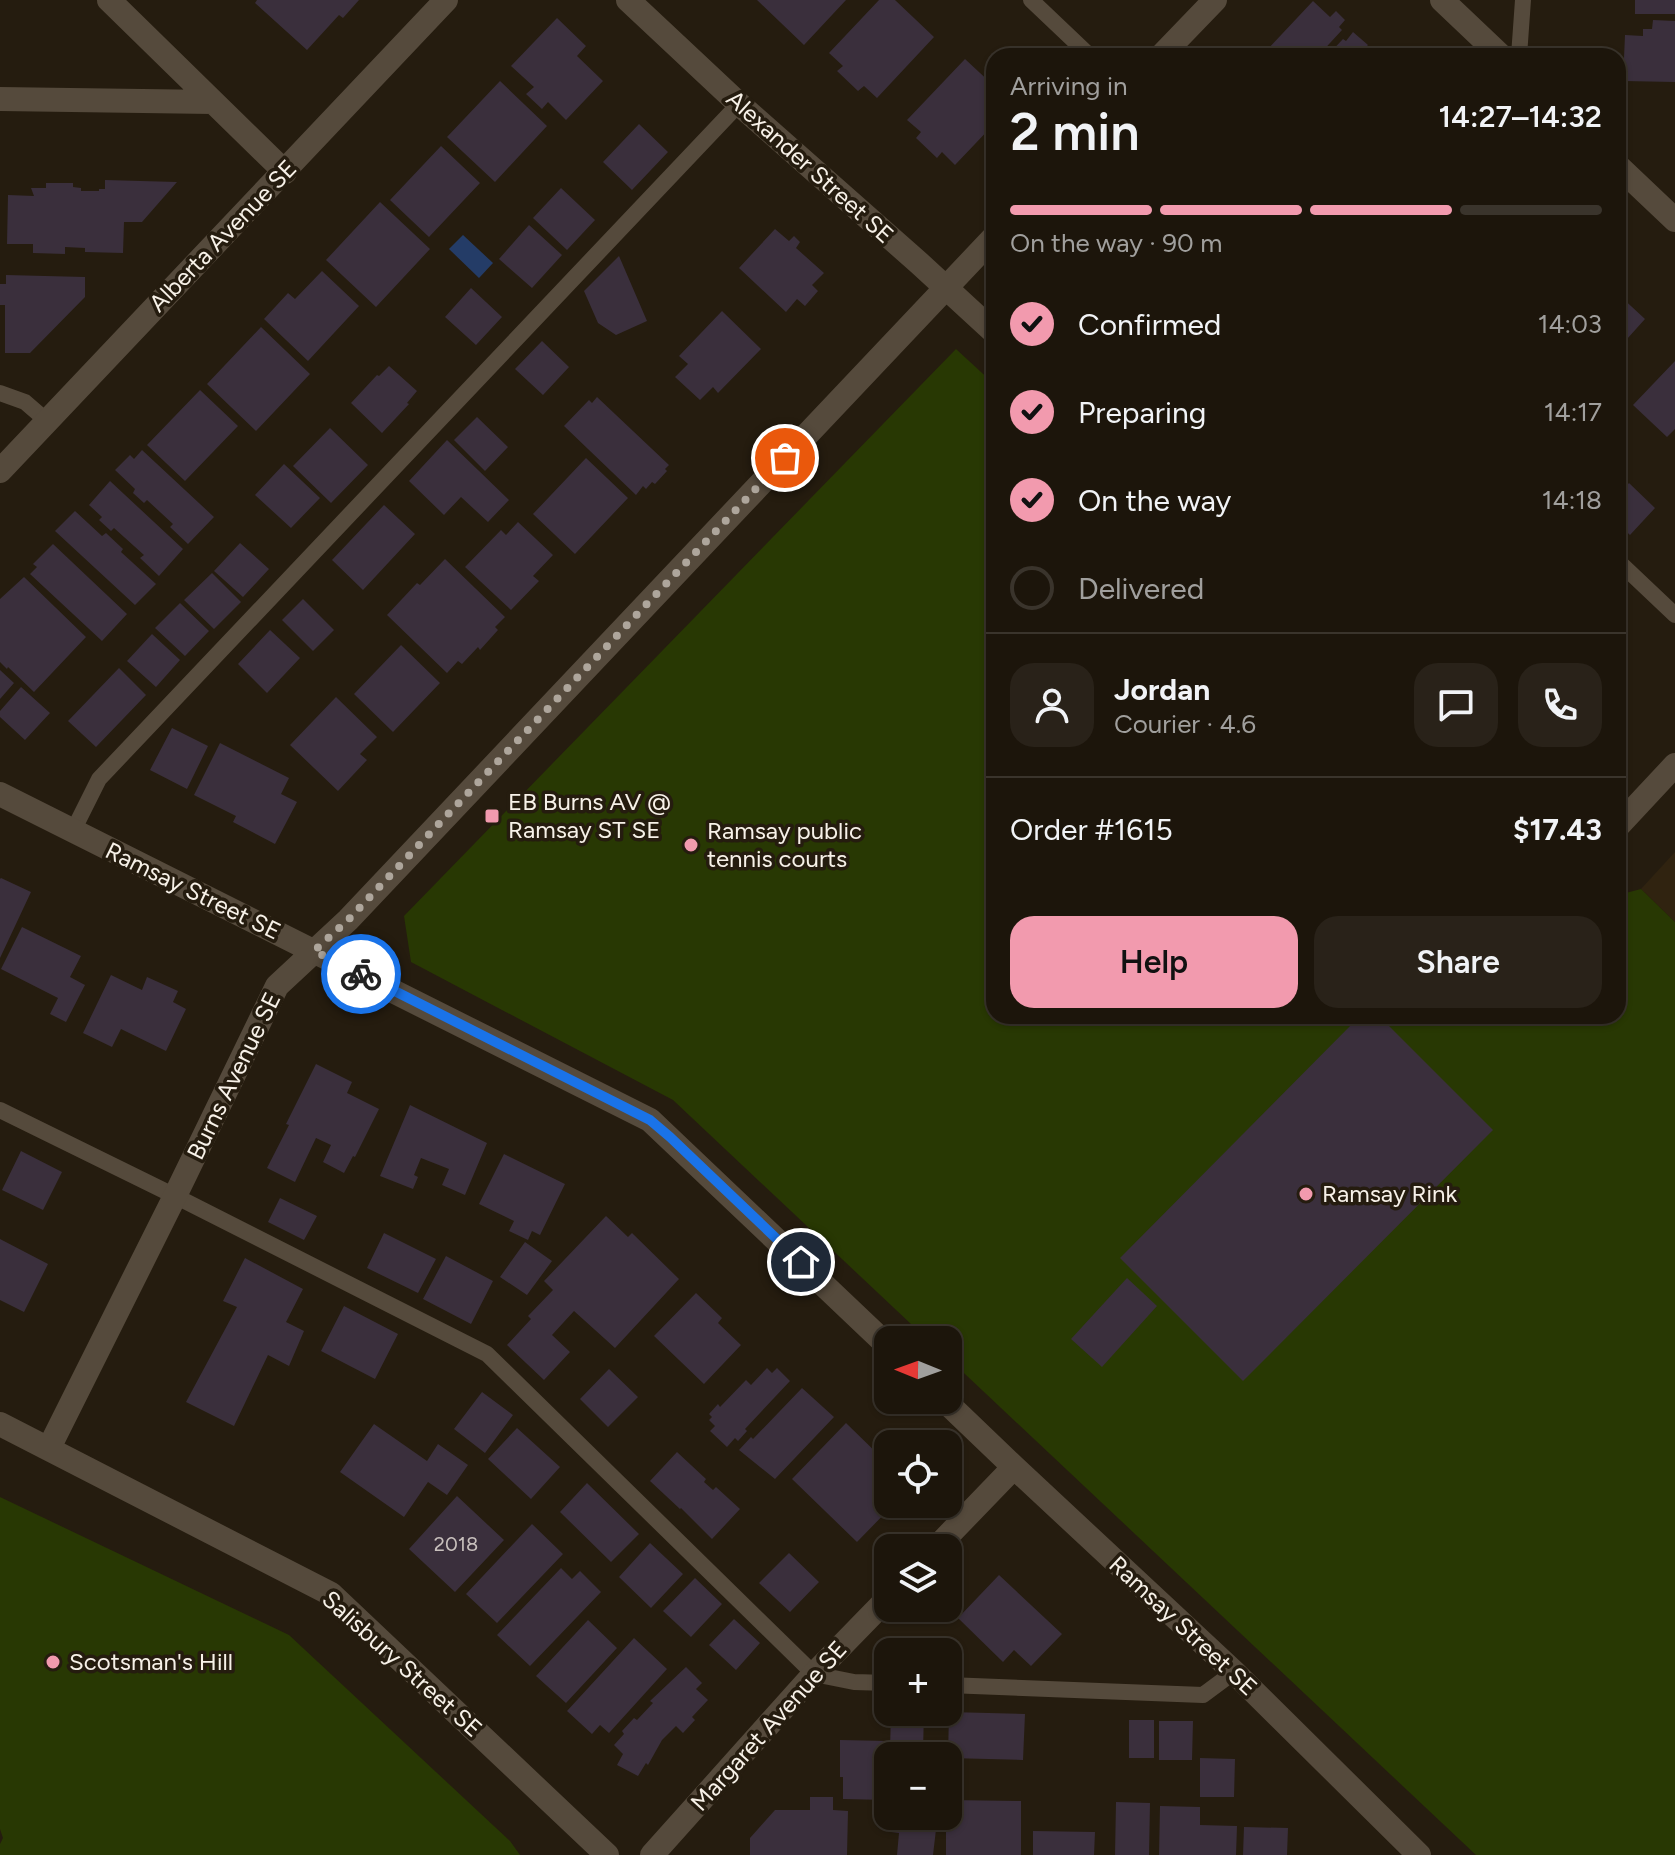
<!DOCTYPE html>
<meta charset="utf-8">
<style>
body{margin:0;font-family:Figtree,sans-serif;background:#292219;color:#f1f3f6;height:100vh;display:flex;flex-direction:column;font-size:30px;white-space:nowrap}
*{box-sizing:border-box;margin:0}
p{font-size:26px;color:#a09f9d}
.icon{flex:none;width:44px;height:44px;fill:none;stroke:currentColor;stroke-width:2;stroke-linecap:round;stroke-linejoin:round}
.map{position:relative;flex:1;overflow:hidden}
.details{position:absolute;left:986px;top:48px;width:640px;height:976px;display:flex;flex-direction:column;background:#1c150b;border-radius:24px;box-shadow:0 2px 6px #0004,0 0 0 2px #3a342c}
.details>*{flex:none}
.needle{width:52px;rotate:271deg}
.buttons{position:absolute;left:874px;top:1326px;display:grid;gap:16px}
.buttons a{display:grid;place-items:center;width:88px;height:88px;border-radius:16px;background:#1c150b;box-shadow:0 2px 6px #0004,0 0 0 2px #3a342c;font-size:40px}
.pin{position:absolute;display:grid;place-items:center;width:68px;height:68px;color:#fff;margin:-34px;border:4px solid #fff;border-radius:50%;box-shadow:0 2px 8px #0007}
.courier{position:absolute;display:grid;place-items:center;width:80px;height:80px;margin:-40px;border:6px solid #1a73e8;border-radius:50%;background:#fff;color:#222;box-shadow:0 2px 10px #0007}
.headline em{font-style:normal;font-weight:600}
.headline div{display:flex;flex-direction:column-reverse}
.headline{display:flex;align-items:center;justify-content:space-between;height:136px;padding:0 24px}
h1{font-size:52px;font-weight:600;line-height:60px}
.bar{display:grid;grid-template-columns:repeat(4,1fr);gap:12px 8px;align-content:center;height:96px;padding:0 24px}
.bar i{height:10px;border-radius:6px;background:#3a342c}
.bar .on{background:#f29aae}
.bar p{grid-column:span 4}
.line{display:flex;align-items:center;gap:20px;padding:0 24px;border-top:2px solid #3a342c}
.line div{flex:1}
.round{display:grid;place-items:center;flex:none;width:84px;height:84px;border-radius:24px;background:#292219}
ol{padding:0 24px;list-style:none}
li{display:flex;align-items:center;gap:24px;height:88px}
li p{margin-inline-start:auto}
li .icon{padding:8px;border-radius:50%;background:#f29aae;color:#111;stroke-width:4}
li:last-child{color:#a09f9d}
li i{width:44px;height:44px;border:4px solid #3a342c;border-radius:50%}
.cta{display:flex;gap:16px;margin-top:auto;padding:16px 24px}
.cta a{flex:1;height:92px;border-radius:24px;background:#f29aae;color:#111;font-size:32px;font-weight:600;line-height:92px;text-align:center}
.cta a+a{background:#292219;color:#f1f3f6}
.map>svg:first-child{display:block}
.built{fill:#302310}
.green{fill:#283803}
.water{fill:#243c67}
.building{fill:#3a2f3c}
.lines{fill:none;stroke-linecap:round;stroke-linejoin:round}
.lane{stroke:#554a3c;stroke-width:16}
.street{stroke:#554a3c;stroke-width:24}
.done{stroke:#aea69c;stroke-width:8;stroke-dasharray:0 14.4}
.route{stroke:#1a73e8;stroke-width:10}
.poi-dot{fill:#f29aae;stroke:#251c0f;stroke-width:3}
.labels{text-anchor:middle;stroke-width:7;stroke-linejoin:round;paint-order:stroke}
.number-label{font-size:20px;fill:#c8c0bd}
.street-label{font-size:24px;fill:#f7f1e8;stroke:#251c0f}
.poi-label{font-size:24px;fill:#f7f1e8;stroke:#251c0f;text-anchor:start}
</style>
<div class="map">
<svg width="1675" height="1855" viewBox="0 0 1675 1855">
<rect width="100%" height="100%" fill="#251c0f"/>
<!-- built -->
<path class="built" d="M1675,852v70l-34,-33z"/>
<!-- green -->
<path class="green" d="M956,349l38,35v632h624v-121l23,-6 34,33v933h-199l-528,-497v-18h-20l-255,-240 -262,-138 -7,-46z
M0,1497l289,138 221,206 10,14h-520v-11l3,-6 -3,-9z"/>
<!-- water -->
<path class="water" d="M463,235l30,28 -14,15 -30,-29z"/>
<!-- building -->
<path class="building" d="M257,0h102l-16,18 -4,-3 -32,35 -52,-47z
M757,0h89l-42,45z
M879,0h16l39,37 -57,61 -13,-12 -6,5 -21,-20 6,-5 -14,-13z
M1635,0h40v14h-40z
M1313,1l17,16 6,-6 9,9 -6,7 3,3 -24,26h-46l-6,-5z
M557,18l29,28 -9,10 26,25 -37,39 -18,-18 -6,7 -16,-15 8,-7 -23,-21z
M1653,20l22,1v61l-52,-1 2,-46 18,1v-7h9z
M1353,32l15,13 -10,11h-31l16,-17 3,2z
M965,59l29,27v38l-39,41 -13,-13 -5,6 -21,-20 5,-6 -14,-12z
M500,81l47,45 -52,56 -48,-45z
M639,124l29,28 -36,38 -29,-28z
M441,146l39,37 -51,54 -39,-37z
M105,180l72,2 -35,40h-18l-1,31 -38,-1v-4l-20,-1v7l-32,-1v-9h-26l1,-49 26,1 -3,-8h15v-5h27v4l8,1v3h18v-2h6z
M561,188l34,32 -28,30 -34,-32z
M380,202l50,47 -54,58 -50,-47z
M529,225l33,30 -30,33 -33,-29z
M775,229l14,12 5,-5 6,6 -4,6 28,25 -12,12 6,6 -13,15 -8,-7 -11,13 -47,-44z
M619,256l28,65 -31,14 -18,-12 -14,-32z
M322,271l37,35 -51,55 -44,-42 24,-26 7,6z
M6,275l79,2v20l-55,56h-25v-48h-5v-21h6z
M471,288l31,29 -26,28 -31,-28z
M1618,294l27,25 -27,30z
M722,311l39,38 -43,44 -5,-6 -13,13 -25,-23 13,-13 -9,-8z
M261,327l49,47 -54,57 -49,-47z
M542,341l27,26 -26,28 -28,-26z
M1675,361v68l-8,8 -34,-32z
M389,366l28,25 -10,12 2,1 -27,29 -31,-30 26,-28 2,1z
M200,390l38,36 -53,55 -38,-36z
M597,397l72,68 -4,4 2,2 -12,13 -3,-2 -6,7 -3,-3 -7,9 -72,-69 25,-26 3,3z
M477,417l31,30 -23,24 -31,-31z
M330,428l38,37 -37,38 -38,-37z
M447,440l62,60 -21,22 -27,-25 -17,18 -35,-34z
M142,450l72,67 -26,27 -18,-17 3,-3 -26,-24 -3,3 -11,-10 2,-4 -20,-19 15,-15 4,4z
M586,458l42,40 -53,56 -42,-40z
M284,464l36,34 -29,30 -36,-33z
M110,481l73,68 -24,27 -19,-18 4,-3 -30,-27 -3,3 -12,-11 3,-3 -13,-12z
M1629,483l26,25 -25,27 -12,-11v-29z
M384,505l31,29 -52,56 -31,-30z
M75,511l27,25 4,-3 17,16 -2,3 35,32 -21,21 -80,-74z
M518,522l35,33 -20,21 6,5 -28,29 -46,-43 36,-37 5,5z
M240,543l29,26 -26,28 -29,-26z
M53,544l74,70 -25,27 -72,-67 7,-7 -4,-3z
M445,559l60,58 -10,10 3,3 -18,20 -2,-3 -16,17 -4,-3 -11,12 -60,-58 30,-32 3,2z
M212,573l29,29 -27,27 -30,-29z
M24,577l62,60 -52,55 -26,-25 -1,2 -7,-7v-63z
M303,599l31,31 -21,21 -31,-31z
M180,603l29,28 -24,25 -30,-28z
M270,630l30,28 -33,35 -29,-29z
M152,634l28,26 -24,27 -29,-26z
M401,645l39,38 -47,49 -39,-38z
M119,668l27,27 -50,52 -28,-26z
M0,670l14,13 -14,16z
M21,687l29,26 -25,27 -25,-23v-6z
M336,697l41,40 -17,17 7,6 -29,31 -48,-46z
M172,728l36,18 -21,43 -37,-19z
M220,743l69,35 -8,16 16,8 -22,42 -42,-22 3,-6 -42,-21z
M1,878l30,14 -31,66v-79z
M22,927l59,29 -11,21 15,8 -19,37 -16,-8 8,-16 -57,-29z
M111,975l31,15 5,-13 31,14 -5,11 13,7 -20,42 -45,-22 -9,18 -29,-14z
M1360,1016h19l114,114 -250,251 -123,-123z
M316,1064l36,18 -5,11 32,16 -24,48 -2,-1 -9,17 -21,-11 8,-17 -15,-7 -21,44 -28,-14 22,-43 -3,-1z
M410,1105l77,38 -22,52 -23,-10 7,-16 -28,-11 -7,17 4,2 -5,12 -33,-13z
M21,1151l41,21 -19,38 -41,-20z
M504,1154l61,30 -25,51 -8,-4 -4,9 -19,-9 5,-10 -35,-17z
M280,1198l37,18 -13,24 -36,-18z
M606,1216l22,21 4,-4 47,46 -64,69 -41,-37 -22,24 18,17 -26,28 -37,-35 24,-26 -3,-3 25,-26 -9,-9z
M384,1233l52,26 -18,34 -51,-25z
M0,1239l48,25 -24,48 -24,-12z
M525,1242l27,19 -25,34 -27,-18z
M446,1256l47,25 -22,43 -48,-25z
M245,1258l58,31 -17,33 18,9 -15,35 -21,-11 -34,71 -48,-24 51,-95 -14,-6z
M1127,1278l30,28 -55,61 -31,-28z
M696,1293l26,25 -4,5 23,22 -37,39 -50,-48z
M344,1306l54,28 -23,45 -54,-28z
M767,1368l5,5 5,-5 13,13 -45,48 2,2 -9,10 -3,-3 -8,9 -17,-16 5,-5 -6,-6 3,-3 -3,-3 9,-10 2,3 26,-27 5,5z
M609,1369l29,28 -30,30 -28,-28z
M802,1388l32,29 -59,62 -36,-29 12,-13 2,2z
M482,1392l31,23 -28,38 -31,-24z
M846,1423l42,41v40h6l-37,38 -65,-63z
M374,1424l53,37 11,-17 30,21 -21,30 -19,-13 -24,35 -64,-45z
M517,1428l43,39 -29,32 -43,-40z
M677,1452l29,27 -2,3 9,8 3,-3 24,22 -28,30 -31,-31 -1,1 -30,-28z
M587,1483l52,51 -28,28 -51,-50z
M457,1496l47,44 -49,52 -46,-43z
M532,1524l31,30 -66,69 -31,-29z
M650,1543l33,31 -32,34 -32,-31z
M789,1553l30,29 -29,30 -31,-29z
M561,1568l11,11 8,-8 21,21 -71,74 -33,-31z
M999,1575l63,59 -31,32 -17,-16 -11,12 -45,-44z
M695,1578l27,26 -31,33 -28,-26z
M734,1619l26,24 -24,27 -27,-25z
M588,1620l29,28 -51,55 -30,-27z
M634,1638l33,31 -58,64 -9,-8 -8,9 -25,-23z
M686,1667l16,16 -6,6 12,11 -16,17 3,3 -12,13 -7,-7 -14,14 -14,25 -2,-2 -8,13 -21,-11 6,-11 -9,-9 10,-11 -2,-3 12,-13 3,2 16,-17 -3,-2z
M891,1712h33l-1,39 -33,-1z
M949,1712l76,2 -2,46 -75,-2z
M1129,1720h25v38h-25z
M1159,1721h34l-1,39h-33z
M840,1740l47,1v59l-44,-1v-22h-3z
M1200,1758l35,1 -1,38h-34z
M810,1797h23v13l15,1 -1,44h-97v-17l25,-28h35z
M948,1800l73,1v54h-75v-39h2z
M1116,1802l34,1 -1,52h-34z
M1160,1806l40,1v18l37,1 -1,29h-77z
M894,1816h38v5h5l-4,34h-36l2,-22 -8,-1z
M1244,1827l44,1 -1,27h-44z
M1033,1831l62,1 -1,23h-61z"/>
<g class="lines">
<!-- lane -->
<path class="lane" d="M1031,0l59,56
M1519,56l4,-56
M0,393l25,9 22,19
M1618,561l57,54
M73,831l26,-52 640,-675
M0,1110l175,86 312,158 327,320 40,8 34,1
M948,1685l255,10 31,-23"/>
<!-- street -->
<path class="street" d="M109,0l176,172
M628,0l111,104 180,159 75,69
M1442,0l59,56
M1161,56l54,-56
M0,99l213,3
M1618,166l57,54
M0,471l446,-471
M0,794l650,326 238,226
M1618,826l57,-61
M944,1400l70,67 220,205 185,183
M0,1424l331,170 276,261
M49,1448l126,-252 102,-210 71,-66 646,-683
M936,1548l78,-81
M652,1855l162,-181 74,-76"/>
</g>
<g class="lines">
<!-- done -->
<path class="done" d="M361,974l-47,-23 34,-31 437,-462"/>
<!-- route -->
<path class="route" d="M361,974l289,146 20,17 131,125"/>
</g>
<!-- markers -->
<g class="poi-dot">
<rect x="484" y="808" width="16" height="16" rx="4"/>
<circle cx="691" cy="845" r="8"/>
<circle cx="1306" cy="1194" r="8"/>
<circle cx="53" cy="1662" r="8"/>
</g>
<g class="labels">
<!-- number labels -->
<g class="number-label">
<text x="456" y="1551">2018</text>
</g>
<!-- street labels -->
<g class="street-label">
<text transform="translate(810 167) rotate(42)" y="8">Alexander Street SE</text>
<text transform="translate(223 236) rotate(-46)" y="8">Alberta Avenue SE</text>
<text transform="translate(193 891) rotate(26)" y="8">Ramsay Street SE</text>
<text transform="translate(234 1076) rotate(-64)" y="8">Burns Avenue SE</text>
<text transform="translate(1183 1626) rotate(43)" y="8">Ramsay Street SE</text>
<text transform="translate(402 1664) rotate(42)" y="8">Salisbury Street SE</text>
<text transform="translate(769 1726) rotate(-48)" y="8">Margaret Avenue SE</text>
</g>
<!-- poi labels -->
<g class="poi-label">
<text x="508" y="810">EB Burns AV @<tspan x="508" dy="28">Ramsay ST SE</tspan></text>
<text x="707" y="839">Ramsay public<tspan x="707" dy="28">tennis courts</tspan></text>
<text x="1322" y="1202">Ramsay Rink</text>
<text x="69" y="1670">Scotsman's Hill</text>
</g>
</g>
</svg>
<div class="buttons">
<a><svg class="needle" viewBox="-14 -14 28 28"><path d="M0-13l5 13h-10z" fill="#e53935"/><path d="M0 13l5-13h-10z" fill="#a09f9d"/></svg></a>
<a><svg class="icon" aria-label="locate" viewBox="0 0 24 24"><circle cx="12" cy="12" r="6"/><path d="M12 2v4M12 18v4M2 12h4M18 12h4"/></svg></a>
<a><svg class="icon" aria-label="layers" viewBox="0 0 24 24"><path d="M12 4l9 5-9 5-9-5zM3 14l9 5 9-5"/></svg></a>
<a>+</a>
<a>−</a>
</div>
<div class="pin" style="left:785px;top:458px;background:#ea580c"><svg class="icon" aria-label="bag" viewBox="0 0 24 24"><path d="M5 8h14l-1 12H6zM9 8a3 3 0 0 1 6 0"/></svg></div>
<div class="pin" style="left:801px;top:1262px;background:#1f2937"><svg class="icon" aria-label="home" viewBox="0 0 24 24"><path d="M3 11l9-7 9 7M6 9v11h12V9"/></svg></div>
<div class="courier" style="left:361px;top:974px"><svg class="icon" aria-label="bike" viewBox="0 0 24 24"><circle cx="6" cy="16" r="4"/><circle cx="18" cy="16" r="4"/><path d="M6 16l4-8h5l3 8M10 8l3 8H6M13 5h3"/></svg></div>
<section class="details">
<div class="headline"><div><h1>2 min</h1><p>Arriving in</p></div><em>14:27–14:32</em></div>
<div class="bar"><i class="on"></i><i class="on"></i><i class="on"></i><i></i><p>On the way · 90 m</p></div>
<ol>
<li><svg class="icon" aria-label="check" viewBox="0 0 24 24"><path d="M5 12l5 5 9-10"/></svg>Confirmed<p>14:03</p></li>
<li><svg class="icon" aria-label="check" viewBox="0 0 24 24"><path d="M5 12l5 5 9-10"/></svg>Preparing<p>14:17</p></li>
<li><svg class="icon" aria-label="check" viewBox="0 0 24 24"><path d="M5 12l5 5 9-10"/></svg>On the way<p>14:18</p></li>
<li><i></i>Delivered</li>
</ol>
<div class="line" style="height:144px"><a class="round"><svg class="icon" aria-label="person" viewBox="0 0 24 24"><circle cx="12" cy="8" r="4"/><path d="M4 21q1-7 8-7t8 7"/></svg></a><div><b>Jordan</b><p>Courier · 4.6</p></div><a class="round"><svg class="icon" aria-label="chat" viewBox="0 0 24 24"><path d="M4 5h16v11H9l-5 4z"/></svg></a><a class="round"><svg class="icon" aria-label="phone" viewBox="0 0 24 24"><path d="M5 4h4l2 5-3 2q2 4 5 5l2-3 5 2v4C11 20 4 13 5 4z"/></svg></a></div>
<div class="line" style="height:104px"><div>Order #1615</div><b>$17.43</b></div>
<div class="cta"><a>Help</a><a>Share</a></div>
</section>
</div>
